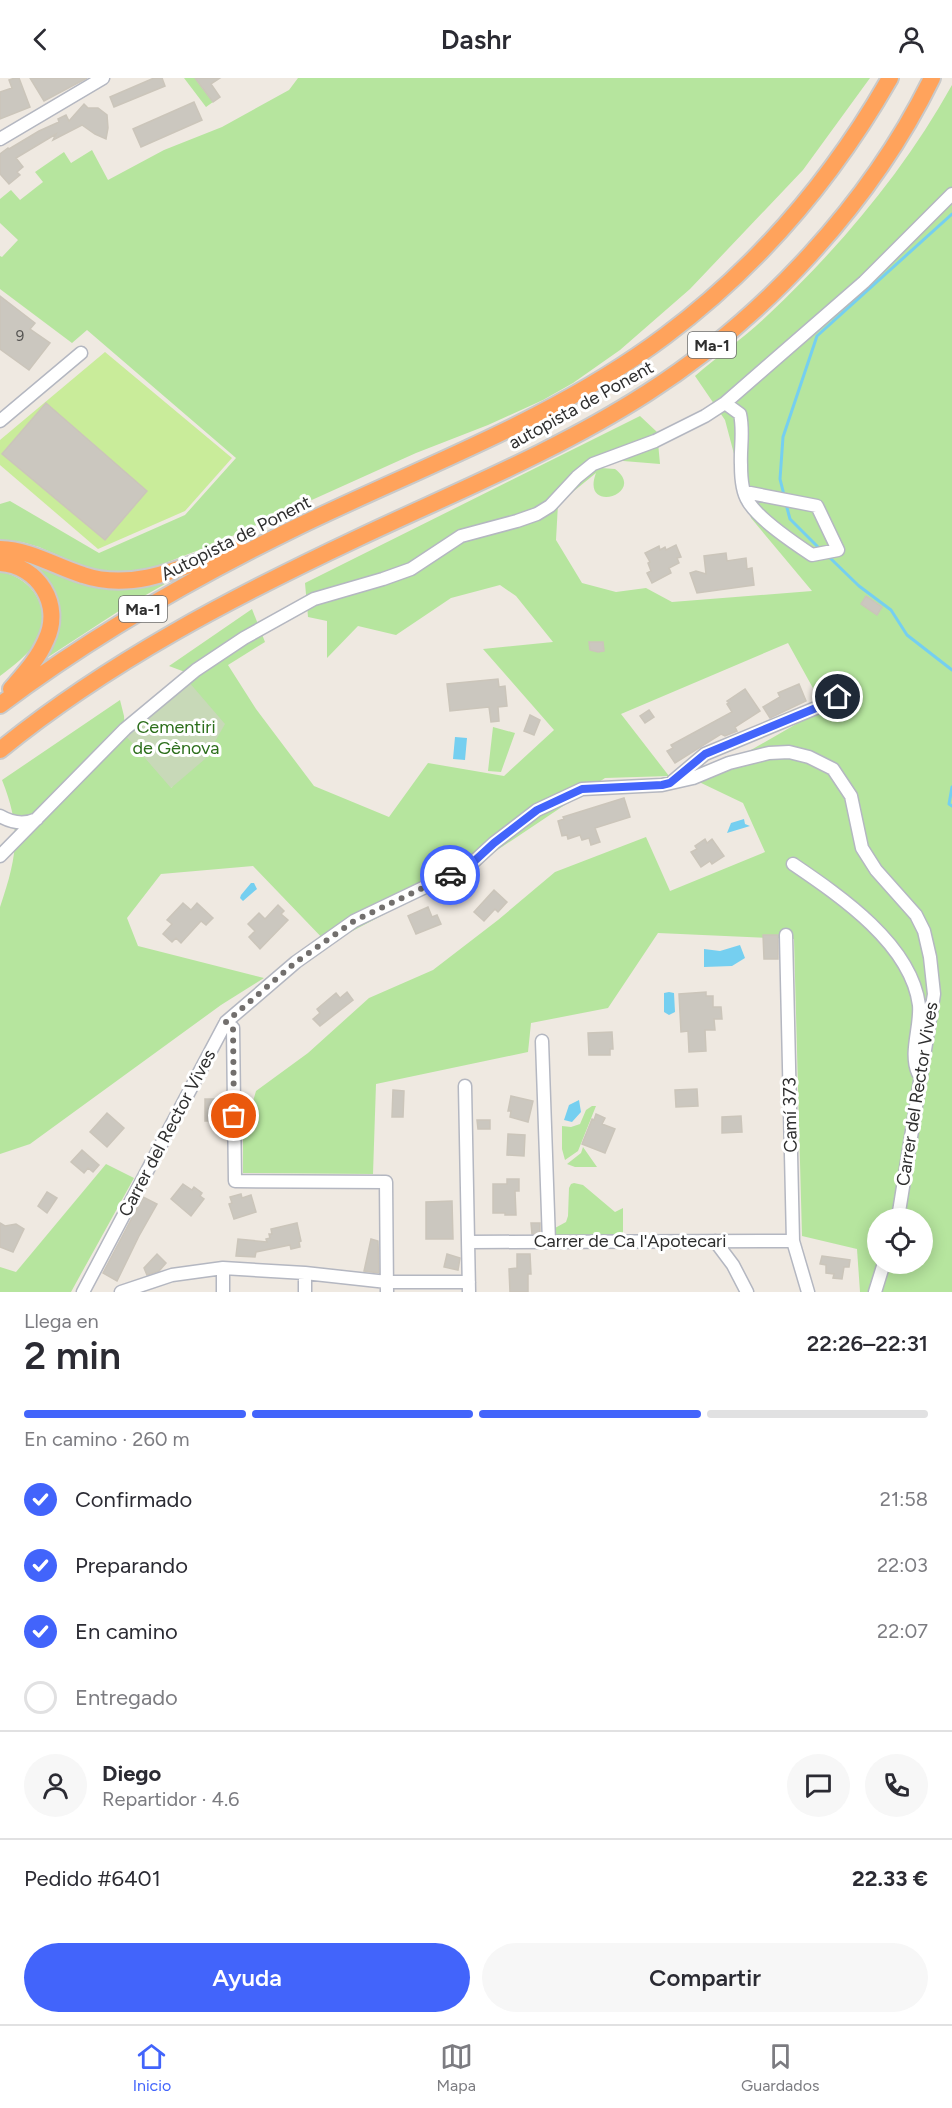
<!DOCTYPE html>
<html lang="es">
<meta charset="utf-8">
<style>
body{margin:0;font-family:Figtree,sans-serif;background:#f7f7f7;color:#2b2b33;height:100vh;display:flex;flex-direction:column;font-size:22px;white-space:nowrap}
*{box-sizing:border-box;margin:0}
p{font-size:20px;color:#7c7c81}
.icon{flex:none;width:33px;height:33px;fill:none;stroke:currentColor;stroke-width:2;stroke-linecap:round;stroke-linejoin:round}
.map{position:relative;height:1214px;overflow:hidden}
.drawer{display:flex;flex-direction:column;background:#fff;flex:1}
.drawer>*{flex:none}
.tools{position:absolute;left:867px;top:1130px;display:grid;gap:12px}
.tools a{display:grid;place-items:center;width:66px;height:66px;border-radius:50%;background:#fff;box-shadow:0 3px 15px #0003;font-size:30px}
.pin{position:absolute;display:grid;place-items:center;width:51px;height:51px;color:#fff;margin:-26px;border:3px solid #fff;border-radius:50%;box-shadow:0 2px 6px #0007}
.courier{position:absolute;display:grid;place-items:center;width:60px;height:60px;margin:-30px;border:4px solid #4264fb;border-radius:50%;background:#fff;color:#222;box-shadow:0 2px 8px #0007}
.head em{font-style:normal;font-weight:600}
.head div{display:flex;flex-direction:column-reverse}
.head{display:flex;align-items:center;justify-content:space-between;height:102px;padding:0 24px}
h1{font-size:39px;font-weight:600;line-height:45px}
.bar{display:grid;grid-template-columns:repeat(4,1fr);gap:9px 6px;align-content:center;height:72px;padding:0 24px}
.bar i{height:8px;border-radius:4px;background:#e1e1e2}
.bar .current{background:#4264fb}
.bar p{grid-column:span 4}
.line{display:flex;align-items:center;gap:15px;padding:0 24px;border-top:2px solid #e1e1e2}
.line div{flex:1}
.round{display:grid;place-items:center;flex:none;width:63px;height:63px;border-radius:32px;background:#f7f7f7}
ol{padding:0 24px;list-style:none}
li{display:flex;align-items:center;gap:18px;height:66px}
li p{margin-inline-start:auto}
li .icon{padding:6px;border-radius:50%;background:#4264fb;color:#fff;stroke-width:4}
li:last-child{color:#7c7c81}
li i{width:33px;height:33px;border:3px solid #e1e1e2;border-radius:50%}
.action{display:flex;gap:12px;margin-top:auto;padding:12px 24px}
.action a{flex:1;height:69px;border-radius:36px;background:#4264fb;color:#fff;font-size:24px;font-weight:600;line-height:69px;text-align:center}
.action a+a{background:#f7f7f7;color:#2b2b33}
header{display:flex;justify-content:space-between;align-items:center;height:78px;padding:0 24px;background:#fff;font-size:27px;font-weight:600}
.tabs{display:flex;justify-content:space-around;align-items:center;height:84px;border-top:2px solid #e1e1e2;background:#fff;font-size:16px;color:#7c7c81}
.tabs a{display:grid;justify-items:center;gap:3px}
.tabs .current{color:#4264fb}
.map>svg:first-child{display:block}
.green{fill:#b6e59e;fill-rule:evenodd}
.cemetery{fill:#c8d9b8}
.pitch{fill:#c9ec9a}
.water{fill:#75cff0}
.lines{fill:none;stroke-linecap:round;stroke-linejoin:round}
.stream{stroke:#75cff0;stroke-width:3}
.building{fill:#cbc7bf;stroke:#cbc5ba;stroke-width:1.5}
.minor-casing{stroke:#b4b7c1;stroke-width:15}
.highway-casing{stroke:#c9c9c9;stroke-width:20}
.minor{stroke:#fff;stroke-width:12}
.highway{stroke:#ffa35c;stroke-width:16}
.done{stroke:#726f6d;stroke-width:6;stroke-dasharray:0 10.8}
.route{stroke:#4264fb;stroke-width:8}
.labels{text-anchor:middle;stroke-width:6;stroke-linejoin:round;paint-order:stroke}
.number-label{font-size:15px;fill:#555452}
.shield{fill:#fff;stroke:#6d6d6d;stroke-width:1.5}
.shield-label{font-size:16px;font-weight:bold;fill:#2e2e2e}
.street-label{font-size:18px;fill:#2e2e2e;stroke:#fff}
.park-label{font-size:18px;fill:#2c6e1b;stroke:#fff}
</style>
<header><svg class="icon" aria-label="back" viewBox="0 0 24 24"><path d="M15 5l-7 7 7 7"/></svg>Dashr<svg class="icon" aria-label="person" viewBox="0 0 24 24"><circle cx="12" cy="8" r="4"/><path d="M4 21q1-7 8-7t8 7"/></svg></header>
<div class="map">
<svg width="952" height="1214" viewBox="0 0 952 1214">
<rect width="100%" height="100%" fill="#efe9e1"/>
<!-- green -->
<path class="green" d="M184,0h17l-4,3 16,21 -7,5z
M298,0h572l-67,92 -113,119 -70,61 -47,33 -30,17 -55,25 -72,28 -204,92 -60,23 -12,4 -29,1 -26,-6 -46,-20 -17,-5 -22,-2v-36l10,-3 89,52 86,-38 51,-57 -149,-128 -15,13 -72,-54v-33l2,1 16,-17 -18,-17v-24l11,-9 9,10 23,-18 -8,-10 29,-20 7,11 21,-13 16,30 56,-30 58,-23 67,-37z
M952,7v1207h-92l-3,-43 -55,-13 -8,-297 -136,-6 -50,75 -77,15 -3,29 -152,32 -3,90 -130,-1v-38l13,-44 52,-38 61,-55 64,-28 65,-50 57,-48 91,-35 24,54 95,-39 -22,-49 -46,-22 127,-73 -36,-65 -167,71 48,62 -64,2 -139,93 -138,73 -75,-78 -92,8 -34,44 11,28 126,32 -43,27 -191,139 -30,10v-247c17,-50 22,-77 2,-127l118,-80 4,16 1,18 47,54 16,-107 -3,-9 -16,-6 83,-57 13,33 -37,23 28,44 58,77 75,31 39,-54 76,13 50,-46 -71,-81 70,-7 -37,-46 -16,-11 -49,13 -55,37 -38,-9 -31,32v-37l-19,-4 -3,-34 335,-167 17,16 3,32 -49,-4 -10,8 14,1c33,25 -35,46 -19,4l-38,31 -2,36 26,43 34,9 30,-4 26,14 140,-11 -61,-73 -26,-98 -30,-44c24,-21 51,-40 74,-62 71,-67 136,-144 183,-229zM878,1140h44v45h-44z
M18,480c34,14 73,36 111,30 21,-3 42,-13 62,-19l-66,38 -86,56 19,-50z
M0,494c32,4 54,39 37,69 -9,14 -24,25 -37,35z
M493,649l22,6 -14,39 -13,-1z
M592,1028h4l-18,45 -13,9 -3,-11v-23l9,1 9,-3 6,-14z
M583,1069l14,20h-22l-8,-3 14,-11z
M106,1086l28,14 -63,114h-71v-25l16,5z
M574,1105l9,2 32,27 8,-4v28h-68v-8l11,-6 2,-6 1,-28 2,-4z"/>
<!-- cemetery -->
<path class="cemetery" d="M188,603l37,43 -20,35 -34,29 -46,-53z"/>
<!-- pitch -->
<path class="pitch" d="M105,274l127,106 -47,53 -87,38 -98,-84v-25z"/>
<!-- water -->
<path class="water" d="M455,659l12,1 -2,22 -12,-1z
M744,741l1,5 5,2 -23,7 4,-10z
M251,805h3l3,6 -14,12 -3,-3 1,-3z
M740,867l5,13 -13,8 -28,1v-18l16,2z
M669,914l5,1 1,19 -6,3 -5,-3v-19z
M579,1022l2,12 -9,10 -8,-2 5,-15z"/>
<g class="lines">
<!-- stream -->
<path class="stream" d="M784,417l-4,-16 3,-42 34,-101 135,-122
M786,426l4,15 31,31
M828,478l31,30 32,24 16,25 45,35
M952,709l-3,17 3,2"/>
</g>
<!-- building -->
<path class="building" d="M15,0h4l11,29 -30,12v-27l12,-4 -3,-8z
M30,0h57l-43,23z
M154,0h8l3,8 -51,21 -4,-10z
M195,0h25l-9,6 9,13 -7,5z
M194,24l8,18 -61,27 -8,-18z
M84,26l4,4h10l9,7 1,13 -2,11 -11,-5 -13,-9 -29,15 3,-6 -40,24 7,9 -6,5 3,3 -11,9 -9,-10v-20l8,-6 1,1 30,-18 20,-9 -1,-3 8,-4 3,6z
M0,218l35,27 -5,6 20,14 -21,27 -29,-21z
M46,325l101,88 -42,49 -103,-86z
M676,467l5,12 -4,1 2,5 -10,5 2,5 -19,10 -5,-10 4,-2 -3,-8 2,-1 -5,-9 14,-7 1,4 5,-3 1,3z
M726,475l1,8 19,-3 1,11 5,-1 2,17 -57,8 -7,-20 6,-2 10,3 -2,-18z
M866,518l16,11 -5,8 -16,-11z
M589,564h14l1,9 -6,1 -8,-2z
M498,601l1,8 6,-1 2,20 -9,1 1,14 -8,1 -2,-15 -39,4 -3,-27z
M799,606l7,17 -36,17 -7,-11 17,-10 -2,-4z
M745,611l15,22 -25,16 2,4 -12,5 -4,-2 -46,29 -8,-12 6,-3 -2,-3 61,-33 -5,-8 2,-1 -2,-2z
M649,632l5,7 -9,6 -5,-7z
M530,637l10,5 -6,15 -10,-4z
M624,720l6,19 -35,11 5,14 -9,3 -2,-7 -7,2 -2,-5 -12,4 -1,-4 -5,1 -4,-15 6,-2 -1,-2z
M705,761l2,4 5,-4 12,17 -12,8 -2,-3 -9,6 -10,-15 6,-3 -2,-3z
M494,812l13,12 -9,10 -3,-3 -11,12 -10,-9z
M183,825l8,7 6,-7 16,15 -7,7 -5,-4 -20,22 -5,-5 -4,4 -9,-8 9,-10 -5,-4z
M278,827l6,6 -3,3 7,6 -28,29 -11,-12 6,-6 -7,-7 11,-11 6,6z
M428,829l4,10 5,-2 4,9 -25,10 -8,-18z
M763,857h15v24h-14z
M347,914l6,8 -33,26 -7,-7 7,-6 -3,-4 19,-16 4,5z
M706,914v4h7v11h8l1,12h-8l1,11h-10l1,21 -17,1 -1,-21 -7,1 -2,-38z
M612,954l1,17h-3v6h-21l-1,-22z
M697,1011l1,17 -22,1 -1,-17z
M393,1012l11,1 -1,26h-11z
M511,1018l22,5 -5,21 -18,-5 1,-6h-3z
M205,1021h17v22h-17z
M107,1035l17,15 -17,19 -17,-15z
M596,1036l9,4 -3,6 13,5 -10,24 -23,-9 10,-25 2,1z
M741,1038l1,16 -20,1v-16z
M477,1042h13v9h-12z
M508,1056l17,1 -1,21 -17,-1z
M82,1072l17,15 -6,7 -5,-4 -4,5 -13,-11z
M507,1101h12v12h-4l1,24h-11v-2h-12v-29h14z
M183,1106l9,6 2,-3 8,6 -2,3 4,3 -13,17 -20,-17z
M47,1114l10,6 -10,15 -9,-7z
M241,1116l1,4 9,-3 5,17 -22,7 -5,-15 3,-1 -2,-6z
M143,1119l14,7 -18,32 -22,45 -14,-8z
M452,1123l1,38h-27v-37z
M0,1145l5,3 11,-2 8,5 -11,23 -13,-5z
M297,1145l4,18 -2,1 1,5 -9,2 -1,-4 -34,7 -1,5 -19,-1 2,-17 29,3 -1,-3 4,-1 -1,-4h3l-1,-5z
M531,1145h9v11h-8z
M371,1161l7,2 1,32 -15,-2z
M157,1176l9,9 -7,8 -12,4 -3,-7z
M447,1176l13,4 -2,12 -14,-3z
M517,1176h13l1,20h-3v18h-18l-1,-23 8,-1z
M822,1178l28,4 -1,7h-5l-2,12 -9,-1 1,-4 -8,-1v-8l-6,-1z"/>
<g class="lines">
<!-- minor casing -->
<g class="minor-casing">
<path id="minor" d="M0,61l103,-61
M725,325l15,11c4,18 0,33 1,51 0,11 1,27 7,36 10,18 46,42 64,54l26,-5 -21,-44 -72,-14
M0,343l81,-68
M673,703l32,-27 123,-51 10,-6
M0,738c12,7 24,9 37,3
M0,778l125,-127 71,-59 48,-32 70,-39 69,-20 28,-10 50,-33 56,-15 20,-7 13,-8 27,-29 16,-13 62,-23 50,-25 20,-13 139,-121 88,-88
M793,786c47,32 118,80 126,141 2,22 -10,47 -1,68
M786,857l7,306 15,51
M226,944l7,6 2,153 151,1 1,110
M542,963l7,201
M465,1008l4,206
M715,1163l18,24 14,27
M468,1164l325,-1
M223,1190v24
M305,1195v19
M83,1214l143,-270 70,-60 58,-41 115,-55 25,-23 43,-33 45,-21 80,-4 31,-7 36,-15 40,-10 20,-1 20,5 24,12 18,27 11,52 14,22 40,45 8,16 6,26 4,37 -36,224
M121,1214l51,-17 51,-7 82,5 82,9h82
M875,1214l9,-29"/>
</g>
<!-- highway casing -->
<g class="highway-casing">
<path id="highway" d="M0,471c31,1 54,17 83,26 53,18 106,-11 155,-28
M0,485c38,2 63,42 46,77 -8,19 -22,34 -35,49
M0,627c92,-69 191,-126 295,-177 125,-61 258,-108 370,-192 92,-69 168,-158 225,-258
M0,672c108,-88 233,-153 358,-212 97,-46 199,-87 289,-145 117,-75 224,-190 285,-315"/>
</g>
<!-- minor -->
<use href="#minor" class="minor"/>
<!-- highway -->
<use href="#highway" class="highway"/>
</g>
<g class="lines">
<!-- done -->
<path class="done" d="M234,1038l-1,-88 -7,-6 70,-60 58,-41 96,-46"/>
<!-- route -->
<path class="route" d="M450,797l19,-9 25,-23 43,-33 45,-21 80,-4 8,-2 35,-29 123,-51 10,-6"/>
</g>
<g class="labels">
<!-- number labels -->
<g class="number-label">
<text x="20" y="263">9</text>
</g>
<!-- shield labels -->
<g class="shield">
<rect x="688" y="254" width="48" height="26" rx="4.5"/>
<rect x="119" y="518" width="48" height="26" rx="4.5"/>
</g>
<g class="shield-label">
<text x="712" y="273">Ma-1</text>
<text x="143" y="537">Ma-1</text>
</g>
<!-- street labels -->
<g class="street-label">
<text transform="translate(581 327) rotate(-29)" y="6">autopista de Ponent</text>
<text transform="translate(236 460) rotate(-27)" y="6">Autopista de Ponent</text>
<text transform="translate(917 1016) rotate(-81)" y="6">Carrer del Rector Vives</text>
<text transform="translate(790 1037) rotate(-91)" y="6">Camí 373</text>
<text transform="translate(167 1055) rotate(-62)" y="6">Carrer del Rector Vives</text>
<text x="630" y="1169">Carrer de Ca l'Apotecari</text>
</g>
<!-- park labels -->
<g class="park-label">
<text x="176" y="655">Cementiri<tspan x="176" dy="21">de Gènova</tspan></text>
</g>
</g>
</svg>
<div class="tools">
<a><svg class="icon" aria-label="locate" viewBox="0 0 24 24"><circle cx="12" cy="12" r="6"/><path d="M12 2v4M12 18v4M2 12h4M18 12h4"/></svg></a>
</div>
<div class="pin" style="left:234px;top:1038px;background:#ea580c"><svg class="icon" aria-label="bag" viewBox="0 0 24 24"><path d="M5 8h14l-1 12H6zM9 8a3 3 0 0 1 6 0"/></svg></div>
<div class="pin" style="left:838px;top:619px;background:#1f2937"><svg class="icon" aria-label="home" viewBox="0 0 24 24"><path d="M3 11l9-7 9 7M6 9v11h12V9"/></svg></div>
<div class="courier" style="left:450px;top:797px"><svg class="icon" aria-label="car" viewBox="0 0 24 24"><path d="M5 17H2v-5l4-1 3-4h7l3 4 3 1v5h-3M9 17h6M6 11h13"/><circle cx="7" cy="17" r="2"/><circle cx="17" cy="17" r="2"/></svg></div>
</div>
<section class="drawer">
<div class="head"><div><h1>2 min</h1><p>Llega en</p></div><em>22:26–22:31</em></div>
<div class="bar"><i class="current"></i><i class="current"></i><i class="current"></i><i></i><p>En camino · 260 m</p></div>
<ol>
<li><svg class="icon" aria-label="check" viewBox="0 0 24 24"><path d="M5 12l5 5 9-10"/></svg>Confirmado<p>21:58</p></li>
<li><svg class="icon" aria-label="check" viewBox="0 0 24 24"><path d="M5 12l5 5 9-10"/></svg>Preparando<p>22:03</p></li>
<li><svg class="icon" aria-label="check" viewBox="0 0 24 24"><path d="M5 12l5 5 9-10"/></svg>En camino<p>22:07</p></li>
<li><i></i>Entregado</li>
</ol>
<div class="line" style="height:108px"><a class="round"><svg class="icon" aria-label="person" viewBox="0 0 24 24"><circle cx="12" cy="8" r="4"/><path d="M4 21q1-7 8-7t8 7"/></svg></a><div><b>Diego</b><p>Repartidor · 4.6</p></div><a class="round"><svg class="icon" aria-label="chat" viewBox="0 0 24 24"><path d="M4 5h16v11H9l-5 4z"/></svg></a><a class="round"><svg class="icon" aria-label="phone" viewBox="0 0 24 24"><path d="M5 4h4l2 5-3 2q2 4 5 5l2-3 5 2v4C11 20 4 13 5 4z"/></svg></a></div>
<div class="line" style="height:78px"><div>Pedido #6401</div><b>22.33 €</b></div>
<div class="action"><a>Ayuda</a><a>Compartir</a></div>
</section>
<nav class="tabs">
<a class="current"><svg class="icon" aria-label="home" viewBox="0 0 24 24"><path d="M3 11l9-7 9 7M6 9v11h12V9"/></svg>Inicio</a>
<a><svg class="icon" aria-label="map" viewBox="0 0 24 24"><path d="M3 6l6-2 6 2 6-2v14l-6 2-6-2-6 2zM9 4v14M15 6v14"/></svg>Mapa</a>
<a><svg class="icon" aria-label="saved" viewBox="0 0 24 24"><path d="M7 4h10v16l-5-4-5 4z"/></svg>Guardados</a>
</nav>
